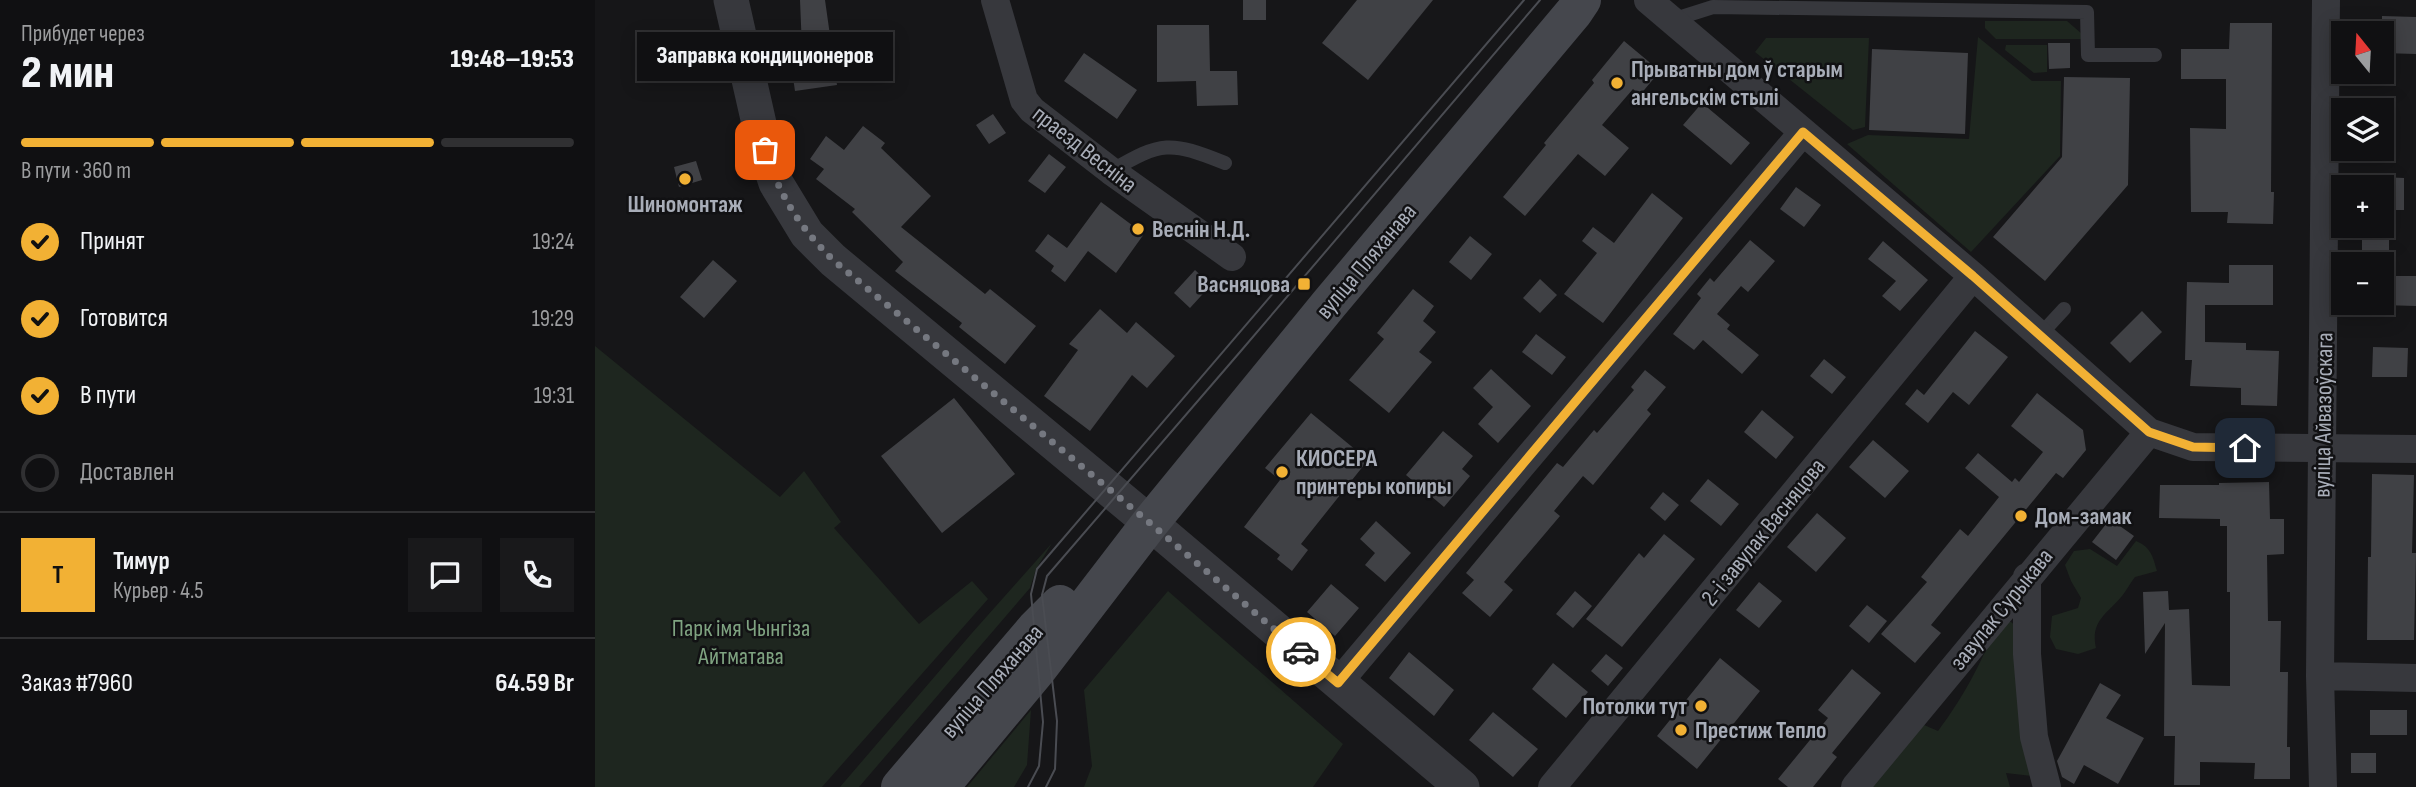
<!DOCTYPE html>
<html lang="ru">
<meta charset="utf-8">
<style>
body{margin:0;font-family:"Sofia Sans Condensed",sans-serif;background:#19191b;color:#f1f3f6;height:100vh;display:flex;flex-direction:column;font-size:26px;white-space:nowrap}
*{box-sizing:border-box;margin:0}
p{font-size:23px;color:#9c9d9f}
.icon{flex:none;width:38px;height:38px;fill:none;stroke:currentColor;stroke-width:2;stroke-linecap:round;stroke-linejoin:round}
.map{position:relative;flex:1;overflow:hidden}
.panel{display:flex;flex-direction:column;background:#101012;width:595px}
.panel>*{flex:none}
.needle{width:46px;rotate:342deg}
.tools{position:absolute;left:1736px;top:21px;display:grid;gap:14px}
.tools a{display:grid;place-items:center;width:63px;height:63px;border-radius:0px;background:#101012;box-shadow:0 4px 18px #0003,0 0 0 2px #303032;font-size:35px}
.pin{position:absolute;display:grid;place-items:center;width:60px;height:60px;color:#fff;margin:-30px;border-radius:14px;box-shadow:0 4px 10px #0006}
.courier{position:absolute;display:grid;place-items:center;width:70px;height:70px;margin:-35px;border:5px solid #f2b134;border-radius:50%;background:#fff;color:#222;box-shadow:0 2px 9px #0007}
.bubble{position:absolute;height:49px;border-radius:0px;background:#101012;box-shadow:0 4px 18px #0003,0 0 0 2px #303032;font-size:23px;font-weight:800;line-height:49px;text-align:center}
.head em{font-style:normal;font-weight:800}
.head div{display:flex;flex-direction:column-reverse}
.head{display:flex;align-items:center;justify-content:space-between;height:119px;padding:0 21px}
h1{font-size:46px;font-weight:800;line-height:52px}
.bar{display:grid;grid-template-columns:repeat(4,1fr);gap:10px 7px;align-content:center;height:84px;padding:0 21px}
.bar i{height:9px;border-radius:5px;background:#303032}
.bar .on{background:#f2b134}
.bar p{grid-column:span 4}
.line{display:flex;align-items:center;gap:18px;padding:0 21px;border-top:2px solid #303032}
.line div{flex:1}
.round{display:grid;place-items:center;flex:none;width:74px;height:74px;border-radius:0px;background:#19191b}
ol{padding:0 21px;list-style:none}
li{display:flex;align-items:center;gap:21px;height:77px}
li p{margin-inline-start:auto}
li .icon{padding:7px;border-radius:50%;background:#f2b134;color:#111;stroke-width:4}
li:last-child{color:#9c9d9f}
li i{width:38px;height:38px;border:4px solid #303032;border-radius:50%}
main{display:flex;flex:1;min-height:0}
.map>svg:first-child{display:block}
.green{fill:#1e261f}
.building{fill:#404145}
.lines{fill:none;stroke-linecap:round;stroke-linejoin:round}
.service{stroke:#37383d;stroke-width:14}
.minor{stroke:#37383d;stroke-width:28}
.tertiary{stroke:#37383d;stroke-width:35}
.secondary{stroke:#45474d;stroke-width:38}
.tram{stroke:#4a4c52;stroke-width:2}
.done{stroke:#757880;stroke-width:7;stroke-dasharray:0 12.6}
.route{stroke:#f2b134;stroke-width:9}
.poi-dot{fill:#f2b134;stroke:#111113;stroke-width:2.5}
.labels{text-anchor:middle;stroke-width:5;stroke-linejoin:round;paint-order:stroke}
.poi-label{font-size:24px;font-weight:bold;fill:#a8adb8;stroke:#111113;text-anchor:start}
.street-label{font-size:24px;fill:#a8adb8;stroke:#111113}
.park-label{font-size:24px;fill:#7fa381;stroke:#111113}
</style>
<main>
<section class="panel">
<div class="head"><div><h1>2 мин</h1><p>Прибудет через</p></div><em>19:48–19:53</em></div>
<div class="bar"><i class="on"></i><i class="on"></i><i class="on"></i><i></i><p>В пути · 360 m</p></div>
<ol>
<li><svg class="icon" aria-label="check" viewBox="0 0 24 24"><path d="M5 12l5 5 9-10"/></svg>Принят<p>19:24</p></li>
<li><svg class="icon" aria-label="check" viewBox="0 0 24 24"><path d="M5 12l5 5 9-10"/></svg>Готовится<p>19:29</p></li>
<li><svg class="icon" aria-label="check" viewBox="0 0 24 24"><path d="M5 12l5 5 9-10"/></svg>В пути<p>19:31</p></li>
<li><i></i>Доставлен</li>
</ol>
<div class="line" style="height:126px"><b class="round" style="background:#f2b134;color:#111">Т</b><div><b>Тимур</b><p>Курьер · 4.5</p></div><a class="round"><svg class="icon" aria-label="chat" viewBox="0 0 24 24"><path d="M4 5h16v11H9l-5 4z"/></svg></a><a class="round"><svg class="icon" aria-label="phone" viewBox="0 0 24 24"><path d="M5 4h4l2 5-3 2q2 4 5 5l2-3 5 2v4C11 20 4 13 5 4z"/></svg></a></div>
<div class="line" style="height:91px"><div>Заказ #7960</div><b>64.59 Br</b></div>
</section>
<div class="map">
<svg width="1821" height="787" viewBox="0 0 1821 787">
<rect width="100%" height="100%" fill="#161618"/>
<!-- green -->
<path class="green" d="M1390,21h82l15,13v5h-86l-11,-11z
M1383,37l54,44h29l-1,75 -89,96 -124,-108 21,-9 101,4z
M1171,38h103l-4,89 -12,3 -98,-78z
M1411,45h41v27l-13,1 -29,-23z
M0,346l185,151 24,-26 37,51 -7,6 85,96 53,-43 16,18 -166,188h-227z
M1541,541c15,6 17,16 21,30l-22,6c-5,6 -8,13 -13,19 -15,18 -32,25 -26,52l-18,6 -22,-5 -6,-12 2,-21 26,-8 3,-10 -10,-17 -6,-16 9,-14 16,-2 27,17z
M457,543l-16,26 -6,19 -171,199h-19l132,-154z
M573,591l175,153 -30,43h-229l8,-21 -8,-76z
M1403,622h13l10,9 11,145 -26,-3 4,14h-140l47,-65 21,9c27,-36 43,-68 60,-109z
M436,710l-4,55 -13,22h-47z"/>
<!-- building -->
<path class="building" d="M205,0h25l12,85 -42,6 -6,-40 13,-2z
M648,0h23v20h-23z
M762,0h76l-65,80 -46,-37z
M1787,16l34,1v37l-34,-1z
M1635,23h42l-1,169h3l-1,32 -46,-1 1,-11h-37l-1,-84 36,1v-50h-45v-30h48z
M562,25h52l1,46h27l1,34 -41,1 -1,-25 -39,1z
M1029,41l36,30 -20,24 -7,-6 -31,36 27,23 -24,28 -27,-22 -53,62 -22,-19 43,-52 -2,-2 50,-60 -2,-3z
M1453,43h22v25l-21,1z
M1277,49l96,4 -3,81 -96,-4z
M489,53l53,37 -20,29 -53,-38z
M1469,77l66,1 -2,107 -83,96 -52,-44 69,-80z
M1107,103l48,40 -19,22 -48,-40z
M398,114l13,19 -17,11 -13,-19z
M268,126l22,17 -4,5 50,48 -30,31 84,67 5,-5 46,37 -31,38 -46,-37 3,-4 -67,-52 8,-9 -51,-50 3,-3 -39,-30 8,-10 -14,-10 16,-23 18,14z
M454,154l17,13 -21,26 -17,-12z
M101,161l6,19 -23,7 -5,-20z
M1787,177l22,1v32h-22z
M1201,187l25,18 -17,22 -24,-18z
M1057,193l31,25 -80,105 -39,-29 33,-41 -15,-12 11,-14 21,16z
M506,202l43,32 -28,39 -28,-22 -23,31 -14,-11 3,-5 -19,-15 13,-17 19,14z
M1767,226h27v31h-27z
M875,236l22,18 -21,26 -22,-18z
M1155,240l25,21 -27,31 -7,-6 -24,28 13,11 -3,4 32,26 -17,19 -39,-34 -9,10 -21,-16 28,-36 -4,-4 13,-16 4,4z
M1288,241l45,39 -28,31 -18,-15 14,-15 -28,-22z
M118,260l24,21 -33,37 -24,-21z
M1634,265h44v40h-68v37l41,1v7l33,1 -2,55 -36,-1v-17l-51,-2 2,-26h-7l2,-78 42,1z
M600,270l16,15 -21,23 -16,-15z
M1787,276h34v30l-34,-1z
M945,279l17,16 -17,18 -17,-15z
M818,289l21,17 -11,15 13,11 -17,20 13,10 -43,51 -40,-33 35,-41 -7,-6z
M505,309l27,24 9,-11 39,34 -28,32 -15,-13 -42,56 -46,-35 34,-46 -9,-6z
M1547,311l20,21 -32,31 -20,-20z
M1380,331l33,26 -39,48 -16,-13 -25,31 -23,-19 12,-15 7,6z
M941,334l30,23 -14,18 -30,-23z
M1778,347l35,1 -1,29h-35z
M1229,359l22,18 -14,17 -22,-18z
M896,369l40,37 -33,37 -20,-19 15,-17 -20,-19z
M1050,370l21,17 -19,23 4,4 -58,71 -10,-9 -29,35 6,5 -56,66 9,8 -23,27 -28,-24 12,-13 -8,-7 91,-110 6,4 31,-37 3,3 37,-43 -3,-3z
M1442,393l46,37 3,20 -23,28 -7,-5 -125,152 10,8 -26,30 -34,-29 46,-52 -6,-5 39,-48 8,7 31,-39 -34,-29 13,-15 34,29 3,-4 4,4 24,-30 -32,-26z
M359,398l61,76 -73,59 -61,-77z
M1167,410l32,27 -18,22 -32,-27z
M716,413l57,47 -67,84 7,6 -16,21 -15,-12 3,-4 -36,-28 36,-47 -15,-12z
M848,431l30,25 -11,13 8,7 -26,31 -38,-32z
M1278,440l36,31 -24,27 -36,-31z
M1777,474l42,1 -2,78h4l-2,87h-47l1,-83h3z
M1113,479l31,25 -18,22 -31,-25z
M1674,482l1,37h14v35l-17,1 1,66h13l-1,51h8l-1,75h3v32h-36l1,-16 -55,-1v23h-26l1,-49h-11l1,-113 -20,31 -2,-62 25,-1 1,19 20,-1 3,76 38,1v-94h-3v-66h-7v-7l-61,-1 1,-33h59v-2z
M1068,492l16,13 -14,16 -15,-13z
M1222,513l29,25 -30,34 -29,-25z
M1515,519l24,17 -18,24 -24,-18z
M781,521l35,32 -26,29 -20,-17 10,-12 -15,-14z
M1069,534l31,25 -73,88 -36,-28 53,-66 5,5z
M1164,582l23,19 -23,27 -23,-18z
M736,584l28,24 -24,28 -28,-24z
M980,591l17,15 -19,22 -17,-14z
M1272,605l20,16 -18,22 -20,-17z
M814,652l45,38 -20,26 -45,-38z
M1011,654l17,14 -15,18 -17,-15z
M1125,658l40,33 -63,78 -40,-33z
M958,663l35,29 -22,26 -34,-29z
M1257,669l29,24 -49,60 5,4 -24,30h-25l-10,-8 50,-61 -10,-8z
M1505,683l21,12 -15,23 38,20 -26,46 -34,-19 -10,19 -12,-7 -5,-16z
M1775,710h37v25h-37z
M898,712l45,37 -25,28 -44,-37z
M1756,753h25v20h-25z"/>
<g class="lines">
<!-- service -->
<path class="service" d="M1077,20l41,-13 374,5 1,43h67
M516,171c51,-30 59,-30 114,-8
M1445,335l24,-26"/>
<!-- minor -->
<path class="minor" d="M400,0l29,100 8,10 79,61 121,86
M1053,0l325,276 176,156 44,15 223,2
M1432,577v77l7,83 13,50
M1725,676l96,2
M743,683l465,-551
M957,787l421,-511
M1260,787l294,-355
M1728,787l-3,-111 6,-676"/>
<!-- tertiary -->
<path class="tertiary" d="M136,0l34,150 11,33 31,51 26,26 317,263 312,264"/>
<!-- secondary -->
<path class="secondary" d="M305,787l135,-158 25,-25
M345,787l98,-118 112,-146 179,-219 245,-292 8,-12"/>
<!-- tram -->
<path class="tram" d="M433,787l11,-21 4,-44 -12,-128 6,-25 487,-569
M451,787l9,-18 2,-48 -15,-126 5,-19 193,-224 300,-352"/>
</g>
<g class="lines">
<!-- done -->
<path class="done" d="M170,150c15,46 33,75 68,110l317,263 151,129"/>
<!-- route -->
<path class="route" d="M706,652l37,31 465,-551 170,144 176,156 44,15 52,1"/>
</g>
<!-- markers -->
<g class="poi-dot">
<circle cx="1022" cy="83" r="7"/>
<circle cx="90" cy="179" r="7"/>
<circle cx="543" cy="229" r="7"/>
<rect x="702" y="277" width="14" height="14" rx="3.5"/>
<circle cx="687" cy="472" r="7"/>
<circle cx="1426" cy="516" r="7"/>
<circle cx="1106" cy="706" r="7"/>
<circle cx="1086" cy="730" r="7"/>
</g>
<g class="labels">
<!-- poi labels -->
<g class="poi-label">
<text x="1036" y="77">Прыватны дом ў старым<tspan x="1036" dy="28">ангельскім стылі</tspan></text>
<text x="90" y="212" text-anchor="middle">Шиномонтаж</text>
<text x="557" y="237">Веснін Н.Д.</text>
<text x="695" y="292" text-anchor="end">Васняцова</text>
<text x="701" y="466">КИОСЕРА<tspan x="701" dy="28">принтеры копиры</tspan></text>
<text x="1440" y="524">Дом-замак</text>
<text x="1092" y="714" text-anchor="end">Потолки тут</text>
<text x="1100" y="738">Престиж Тепло</text>
</g>
<!-- street labels -->
<g class="street-label">
<text transform="translate(490 149) rotate(38)" y="8">праезд Весніна</text>
<text transform="translate(771 261) rotate(-50)" y="8">вуліца Пляханава</text>
<text transform="translate(1728 415) rotate(-89)" y="8">вуліца Айвазоўскага</text>
<text transform="translate(1168 532) rotate(-51)" y="8">2-і завулак Васняцова</text>
<text transform="translate(1406 609) rotate(-51)" y="8">завулак Сурыкава</text>
<text transform="translate(397 681) rotate(-49)" y="8">вуліца Пляханава</text>
</g>
<!-- park labels -->
<g class="park-label">
<text x="146" y="636">Парк імя Чынгіза<tspan x="146" dy="28">Айтматава</tspan></text>
</g>
</g>
</svg>
<div class="tools">
<a><svg class="needle" viewBox="-14 -14 28 28"><path d="M0-13l5 13h-10z" fill="#e53935"/><path d="M0 13l5-13h-10z" fill="#9c9d9f"/></svg></a>
<a><svg class="icon" aria-label="layers" viewBox="0 0 24 24"><path d="M12 4l9 5-9 5-9-5zM3 14l9 5 9-5"/></svg></a>
<a>+</a>
<a>−</a>
</div>
<div class="pin" style="left:170px;top:150px;background:#ea580c"><svg class="icon" aria-label="bag" viewBox="0 0 24 24"><path d="M5 8h14l-1 12H6zM9 8a3 3 0 0 1 6 0"/></svg></div>
<div class="pin" style="left:1650px;top:448px;background:#1f2937"><svg class="icon" aria-label="home" viewBox="0 0 24 24"><path d="M3 11l9-7 9 7M6 9v11h12V9"/></svg></div>
<div class="courier" style="left:706px;top:652px"><svg class="icon" aria-label="car" viewBox="0 0 24 24"><path d="M5 17H2v-5l4-1 3-4h7l3 4 3 1v5h-3M9 17h6M6 11h13"/><circle cx="7" cy="17" r="2"/><circle cx="17" cy="17" r="2"/></svg></div>
<div class="bubble" style="left:42px;top:32px;width:256px">Заправка кондиционеров</div>
</div>
</main>
